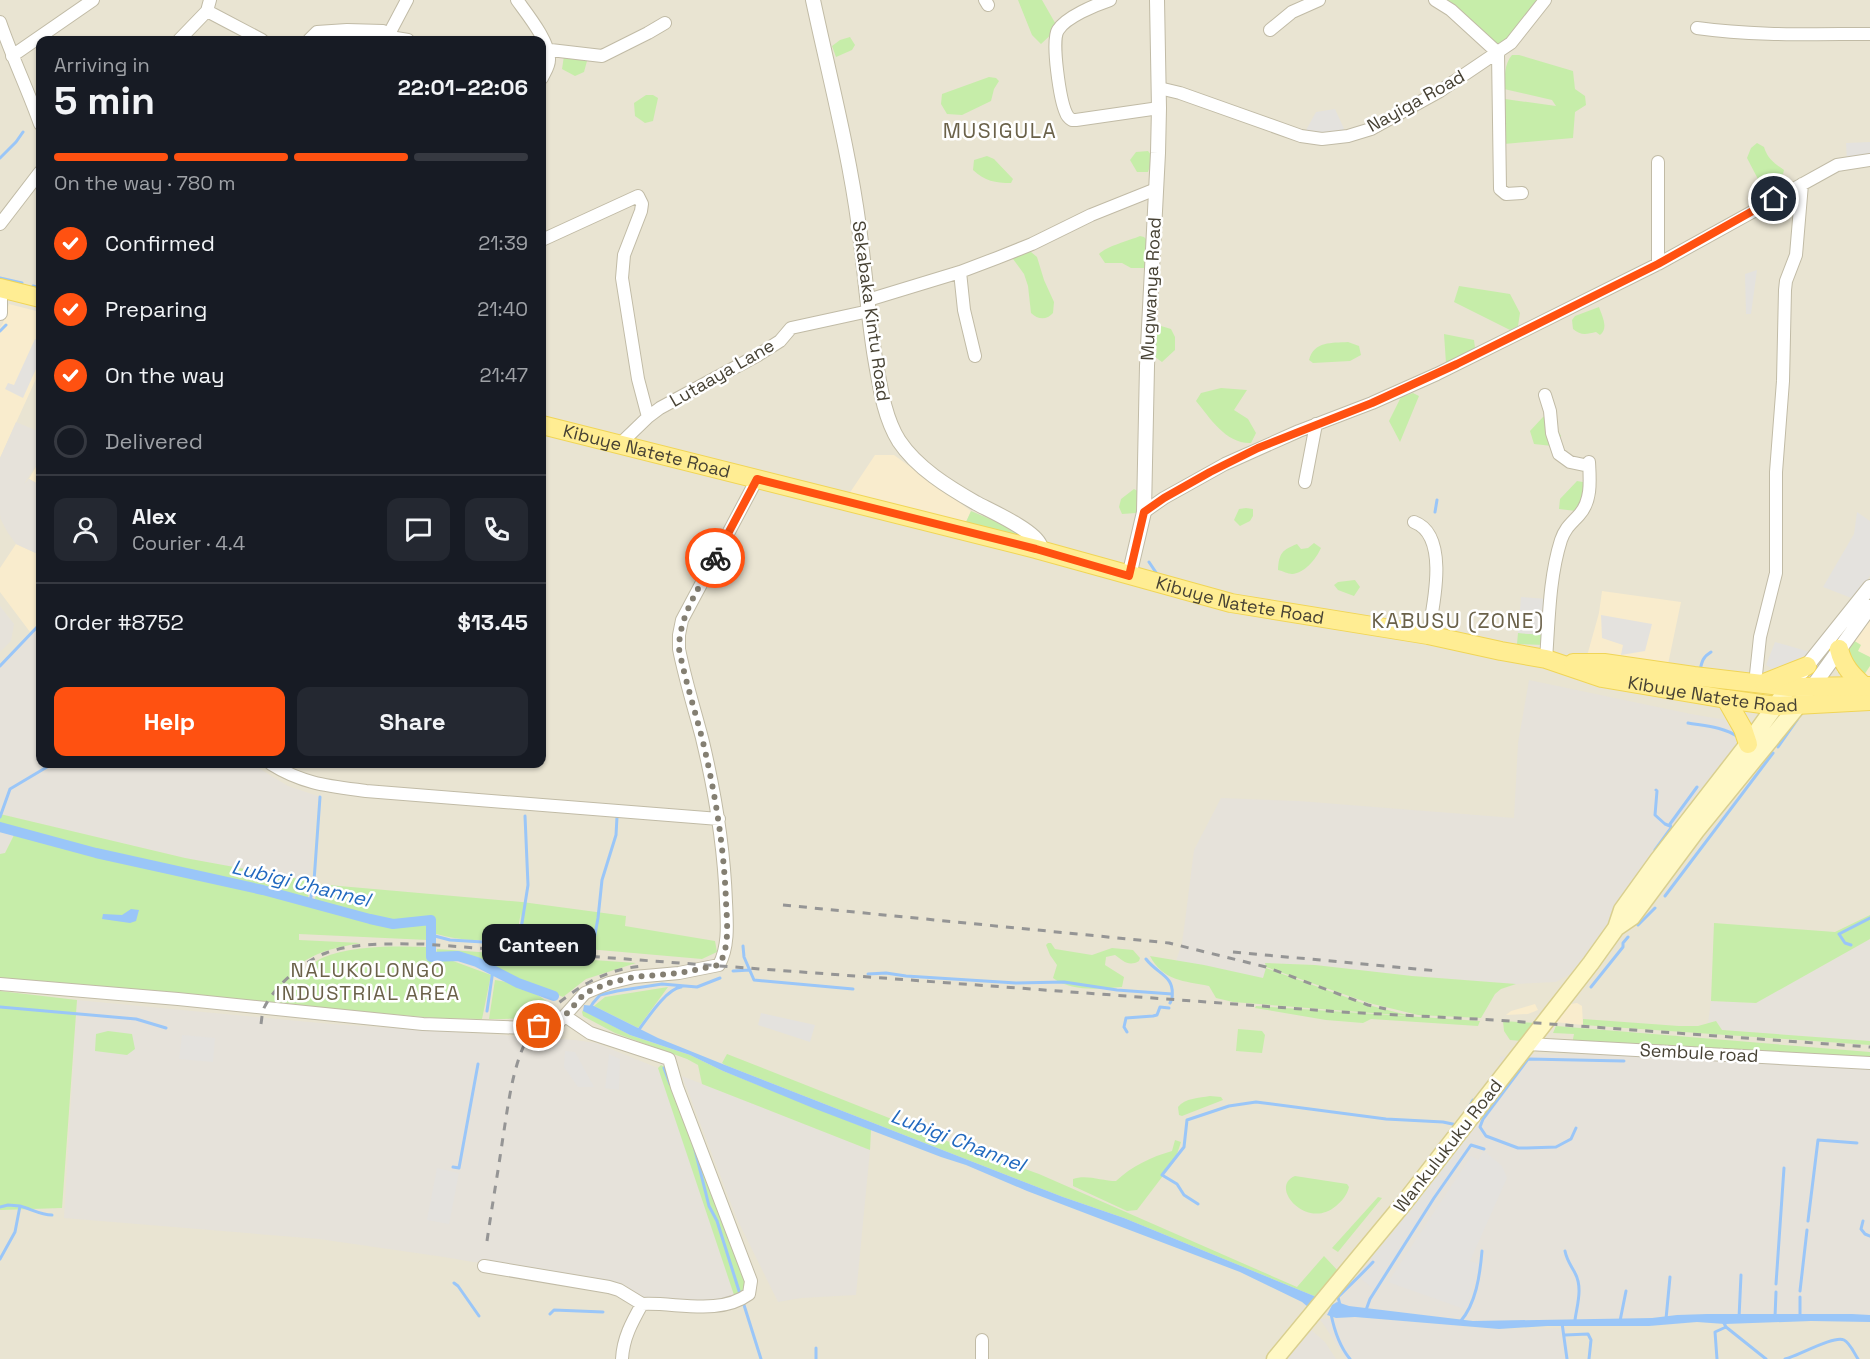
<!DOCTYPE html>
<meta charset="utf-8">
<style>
body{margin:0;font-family:"Space Grotesk",sans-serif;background:#242831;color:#f1f3f6;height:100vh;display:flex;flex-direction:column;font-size:22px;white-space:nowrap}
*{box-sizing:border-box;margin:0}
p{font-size:20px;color:#9ea1a6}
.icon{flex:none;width:33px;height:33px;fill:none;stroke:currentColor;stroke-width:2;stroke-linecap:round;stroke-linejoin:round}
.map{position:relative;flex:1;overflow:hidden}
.sheet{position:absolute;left:36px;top:36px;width:510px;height:732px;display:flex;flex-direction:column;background:#171b24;border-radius:12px;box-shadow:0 2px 4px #0004}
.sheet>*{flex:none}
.pin{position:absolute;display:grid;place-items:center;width:51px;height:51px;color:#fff;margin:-26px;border:3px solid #fff;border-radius:50%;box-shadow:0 2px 6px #0007}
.courier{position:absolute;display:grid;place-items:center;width:60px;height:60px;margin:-30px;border:4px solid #ff5111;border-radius:50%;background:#fff;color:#222;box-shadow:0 2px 8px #0007}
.bubble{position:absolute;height:42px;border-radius:12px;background:#171b24;box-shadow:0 2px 4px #0004;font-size:20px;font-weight:800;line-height:42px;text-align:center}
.summary em{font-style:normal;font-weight:800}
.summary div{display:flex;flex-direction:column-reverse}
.summary{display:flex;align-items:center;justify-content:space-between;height:102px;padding:0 18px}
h1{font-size:39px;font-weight:800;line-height:45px}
.bar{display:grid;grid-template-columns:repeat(4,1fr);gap:9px 6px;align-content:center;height:72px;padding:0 18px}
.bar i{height:8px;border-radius:4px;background:#363941}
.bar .on{background:#ff5111}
.bar p{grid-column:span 4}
.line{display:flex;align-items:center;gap:15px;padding:0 18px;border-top:2px solid #363941}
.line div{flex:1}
.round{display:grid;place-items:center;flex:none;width:63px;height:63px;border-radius:12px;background:#242831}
ol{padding:0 18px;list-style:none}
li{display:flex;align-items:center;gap:18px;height:66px}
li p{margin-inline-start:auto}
li .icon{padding:6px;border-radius:50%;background:#ff5111;color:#fff;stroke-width:4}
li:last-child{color:#9ea1a6}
li i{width:33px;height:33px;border:3px solid #363941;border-radius:50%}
.primary-button{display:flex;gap:12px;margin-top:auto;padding:12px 18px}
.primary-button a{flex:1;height:69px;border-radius:12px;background:#ff5111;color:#fff;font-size:24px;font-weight:800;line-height:69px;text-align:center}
.primary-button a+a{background:#242831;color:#f1f3f6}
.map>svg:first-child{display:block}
.residential{fill:#e9e4d2;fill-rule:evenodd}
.commercial{fill:#f9eccd}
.industrial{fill:#e6e2da}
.green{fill:#c6eda9}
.parking{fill:#e4e2de}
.water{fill:#9ac6f8}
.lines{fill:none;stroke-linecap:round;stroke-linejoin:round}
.stream{stroke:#9ac6f8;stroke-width:3}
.canal{stroke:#9ac6f8;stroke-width:10}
.minor-casing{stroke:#c1bba6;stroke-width:14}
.tertiary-casing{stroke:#c1bba6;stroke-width:16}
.secondary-casing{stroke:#d9cf8f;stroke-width:19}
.primary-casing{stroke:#f0d557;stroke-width:20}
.minor{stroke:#fff;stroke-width:12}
.tertiary{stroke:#fff;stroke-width:14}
.secondary{stroke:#fff8c4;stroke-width:16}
.primary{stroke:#ffed93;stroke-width:18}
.rail{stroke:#959595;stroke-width:3;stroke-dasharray:8 8;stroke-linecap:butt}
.done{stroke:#847f72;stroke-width:6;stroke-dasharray:0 10.8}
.route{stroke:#ff5111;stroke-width:8}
.labels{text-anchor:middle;stroke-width:5;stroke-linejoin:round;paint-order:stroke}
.street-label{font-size:18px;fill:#474234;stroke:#fff}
.water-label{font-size:20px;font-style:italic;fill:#2169bf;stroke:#fff}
.neighbourhood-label{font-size:20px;letter-spacing:1.5px;fill:#6b624a;stroke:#fff}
.quarter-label{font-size:21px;letter-spacing:1.5px;fill:#6b624a;stroke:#fff}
</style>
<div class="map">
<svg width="1870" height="1359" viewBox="0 0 1870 1359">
<rect width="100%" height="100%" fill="#f4f1e5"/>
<!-- residential -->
<path class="residential" d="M0,0h1870v1359h-1870zM40,40h502v724h-502z"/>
<!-- commercial -->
<path class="commercial" d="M9,304l31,8v58l-40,88v-130l3,-5z
M875,455h19l77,56 -5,11 -119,-25z
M40,460v25l-11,-6z
M16,544l24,11v67l-10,10 -30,-40v-24z
M1602,591l79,11 -14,67 -80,-13 12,-43z
M1870,621v57l-32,-5 -1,-4 16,-29z
M1577,1003l5,3 1,19 -28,-3 10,-17z
M1535,1004l3,6 -10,4 -22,1 5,-4z"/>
<!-- industrial -->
<path class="industrial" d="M16,422l24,10v27l-16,25 5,-5 11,6 -5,12 5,3v55l-24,-11 -8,-11 -8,-15 1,-1 -1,-1v-58z
M0,606l14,18 -3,17 -11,11z
M40,623v141h212l36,22 30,10 -8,85 -125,-23 -185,-44v-150z
M1529,680l162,34 70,12 -179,237 -12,11 -14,8 -40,2 -104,-8 -97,-11 -49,-2 -2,15 -88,-17 6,-18 3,-22 9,-71 27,-52 78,3 215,17 4,-75z
M0,832l14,3 -9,18 -5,1z
M1870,939v102l-148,-11 -6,-9 -8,2 3,-22 45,2z
M77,1000l254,24 244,16 21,3 62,25 79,228 -33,7 -68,-4 -11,-11 -181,-31 -125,-18 -255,-21z
M1526,1054l88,1 137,5 119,8v247l-163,-1 -30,1 -25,3 -179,3 -124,-15 -17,-6 167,-232 1,-11z
M682,1076l188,74 -14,145 -55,3 -23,4 -41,-83z
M1354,1317l145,12 67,-1 3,31h-223l-26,-40z
M1310,1329l15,13 11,17h-49z"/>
<!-- green -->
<path class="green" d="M1018,0h24l16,28 -17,16 -9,-9z
M1448,0h95l-19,27 -26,20 -51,-45z
M850,37l5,8 -3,5 -16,7 -4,-11 8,-6z
M1512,55h7l54,16 2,18 10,7 1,9 -11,7 -2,26 -69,6 1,-45 51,7 -4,-6 -48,-11c1,-12 0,-25 8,-34z
M564,56l23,5 -3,11 -9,4 -13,-7z
M989,77l7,1 3,3 -5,8 -3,12 -29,14 -15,-1 -6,-10 1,-10z
M646,95h7l5,3 -5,23 -8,2 -10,-7 -1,-13z
M1757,143l7,4c3,11 11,17 20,23l-1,4 -12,9 -12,-2 -12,-23 4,-10z
M1148,151l5,6 -5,15h-11l-7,-12 6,-8z
M987,156l7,3 19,20 -2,4c-16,0 -26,-2 -38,-13l1,-10z
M1140,236l4,1 4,4 -3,27h-14l-9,-5h-17l-6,-9c8,-8 29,-13 41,-18z
M1028,252h3l6,5 7,23 10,22 -1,11c-6,7 -15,7 -22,0l-3,-27 -4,-12 -11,-15 4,-5z
M1459,286l51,8 10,19 -2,13 -8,4 -56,-28z
M1599,307c3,9 10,21 1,28l-4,-3c-9,2 -15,4 -23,-3l-1,-9 3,-4z
M1161,326l10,3 4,8v13l-13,12 -7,-5 2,-7 -9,-11 1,-7z
M1444,334l30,6 1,8 -29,15z
M1348,342l11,4 2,9 -11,6 -37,2 -4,-3c5,-19 23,-17 39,-18z
M1221,388l26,2 -13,20 14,9 8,14 -5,10c-25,1 -41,-25 -55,-42l5,-8z
M1413,393l6,3 -19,46 -11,-21 12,-24z
M1549,414l12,22 -9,10 -18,-2 -4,-13 13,-14z
M1577,481l12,2 -13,28 -17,-2 1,-10z
M1134,489l7,4 1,11 -6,9 -14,1 -3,-7 2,-8z
M1246,508l7,1v7l-3,5 -10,5 -6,-6 5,-11z
M971,511l50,21 5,6 -60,-16z
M1314,543l7,5c-5,11 -16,25 -29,26 -4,0 -9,-3 -14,-4 1,-17 4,-20 19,-26l4,5 7,-1z
M1355,580l5,7 -6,9 -16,-6 -4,-5 4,-3z
M1518,633l28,2 -2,10 -27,-1z
M1853,640l8,5 -3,6 12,6v9l-8,12h-13l-11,-5 1,-14z
M0,814l185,44 125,23 -2,17 -181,-41 -127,-33z
M14,835l85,23 203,44 88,24 37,-3 1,17 -129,-6v6l62,3c-27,5 -45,8 -66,25v8c9,-4 17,-13 27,-18 30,-13 72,-12 104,-11l1,12 26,2 38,14 -9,44 -47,-1 -435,-37v-127l5,-1z
M317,884l205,18 104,14 -1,10 90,15 2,11 -15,7 -183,-16 2,-31 -5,28c-11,-2 -19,0 -30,0 -18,1 -36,-2 -53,-7l-1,-16 -40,4 -20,-4 -57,-17z
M1870,915v24l-114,64 -45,-2 3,-78 121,9z
M1048,943h3l4,6 37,6 20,-7 21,2 7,8 -1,3c-10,6 -16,0 -24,-6l-9,2 -1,8 19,12 -2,10c-23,2 -50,5 -69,-9l4,-13 -7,-10 -4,-10z
M437,949l199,14 -50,16 -23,18 -99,-42 -28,-1z
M1150,956l54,9 59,13 3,-10 102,37 43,11 -178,-14 -17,-4 -7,-12c-25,-5 -46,-5 -59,-30z
M1265,963l50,2 97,11 104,8 -15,5 -6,5 -14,24 -63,-3 -49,-12 -103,-36z
M495,980c21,3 40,11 56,25 -21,15 -38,14 -62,14z
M668,987l-30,41 -44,-22 11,-9z
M0,991l77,9 -15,208 -62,2z
M1256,1006l224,15 -2,5 -107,-7 -8,4 -37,-3 -71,-12z
M583,1010l47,25 60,20 33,16 148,59 -1,20 -168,-66 -4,-19 -11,-6 -72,-26 -32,-17 -1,-4z
M1583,1019l96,7h19l18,-5 6,9 148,11v4l-287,-20z
M1503,1021l47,3 -29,17 -11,-1 -6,-9z
M1556,1026l314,26v7l-298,-15 2,-10 -21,-1z
M1238,1029l24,2 3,4 -3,18 -26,-2z
M108,1031l24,3 3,15 -8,6 -32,-4 1,-17z
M727,1054l228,90 84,30 258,113 27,-31 16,17 -21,25 -195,-80 -61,-21 -338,-132 -3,-2z
M661,1065l7,4 79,212 -3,12 -7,3 -3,-1 -76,-227z
M1210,1096l11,1 2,3 -41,16 -3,-1 -1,-8c7,-9 21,-9 32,-11z
M1175,1140l6,2 -6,18 -38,50 -10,1 -54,-25v-7c13,-5 29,2 43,2 16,-15 35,-24 56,-30z
M1295,1176l52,8 2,3c-2,8 -7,14 -13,19 -29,25 -68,-19 -41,-30z
M1378,1197l4,1 -44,54 -6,-4z"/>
<!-- parking -->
<path class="parking" d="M1335,109l10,22 -20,4 -20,-3 11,-20z
M1870,142v15l-23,5 -1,-19z
M1757,270l-6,44h-5l-1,-40z
M35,339l5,3v18l-17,38 -18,-9 3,-6 6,2z
M1857,512l13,9v55l-16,23 -31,-12 31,-53z
M1521,597l27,2 -2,36 -28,-2z
M1601,615l51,9 -7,27 -24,4 2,-10 -21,-7z
M1775,642l35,10 -6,6 -28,13 -10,-6z
M761,1013l54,12 -5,17 -52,-17z
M182,1035l33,3 -2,24 -34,-3z
M565,1051l10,1 19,35h-16l-14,-20z
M609,1054l11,5 -1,31 -14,-2z
M1463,1139l7,6 -95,145 -15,-12 13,-18 -2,-3z
M1484,1151l18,15 5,12 -37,83 9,3 -12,46 -79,-28 83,-126 7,4z
M437,1168l22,5 -10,51 -22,-4z"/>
<!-- water -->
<path class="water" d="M131,909l8,1 -3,11 -6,2 -28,-4 1,-5 19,1z
M584,1005l10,1 64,32 67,27 338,132 61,21 195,80 -11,9 -6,-5 -62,-30 -213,-81 -61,-26 -25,-8 -128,-49 -90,-37 -33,-16 -60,-20 -47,-24z
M1337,1302l12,4 124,15 179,-3 25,-3 30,-1h145l18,1v7l-59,-1 -86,3 -28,-2 -48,4h-102l-48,3 -144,-12 -19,1 -9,-3 5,-10z"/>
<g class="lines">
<!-- stream -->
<path class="stream" d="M0,158l16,-16 7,-10
M0,278l22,5
M33,286l7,2
M0,331l6,-6
M39,435l1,1
M1435,512l2,-12
M1149,562l8,12
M0,666l40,-42
M1702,670h-2c2,-9 3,-13 11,-18
M1688,723c17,3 36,4 50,14
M1778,747l19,-27
M1656,790l1,1 -2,24 10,9 5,2
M0,817l10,-28 42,-25
M0,824l1,3
M1658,853l-3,-3 16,-22 -1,-4 27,-37
M1665,896l108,-143
M310,902l4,-21 6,-84
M1638,925l17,-17
M431,935l19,5 33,2 21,-2 88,11 6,-33 4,-38 14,-45 1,-18
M519,942l9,-57 -3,-69
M1851,945l-6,-2 -6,-9 31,-16
M743,946l1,11 10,23 99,9
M1146,959c12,16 29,16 26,39
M733,971l17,-1
M868,974l18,-1 20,3 110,7 48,-1 53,8 55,4
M1591,987l32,-40v-4l5,-6
M1170,1003l1,-2
M0,1007l136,12 30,9
M590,1008l3,-5 7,-8 17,-4 45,-7 35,3 23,-9
M487,1011l6,-41
M638,1031c9,-12 28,-42 43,-44
M1127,1032l-3,-5 2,-9 27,-2 4,-1 3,-8 9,1
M664,1068l6,16
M1468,1109l5,-9
M1576,1128l-5,11 -15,8 -29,1h-9l-32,-12 -6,-9 3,-8 45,-60 96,2
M694,1146l15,60 8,15 23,73
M453,1167l6,1 19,-104
M1198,1204l-14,-9 -7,-11 -15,-9 22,-28 3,-27 42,-14 27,-4 130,17 57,3 14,3 -1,1
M20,1206c11,3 21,9 32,9
M0,1207l8,-2 12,1 -5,26 -15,27
M1808,1221l10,-81 39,3
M1863,1221l-2,8 4,5 5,2
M1565,1251c2,10 6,14 10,22 8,15 2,32 0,47
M454,1283l4,3 21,30
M1776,1284l8,-116
M1800,1291l7,-61
M744,1305l17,54
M1340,1305l-2,-8c12,-12 24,-23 35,-35
M1366,1310l4,-11 64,-101 37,-53 13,4
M550,1314l4,-4 49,2
M1331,1314c3,15 9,33 19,45
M1800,1316v-19
M1775,1317l1,-25
M1739,1318l2,-43
M1666,1319l4,-42
M1620,1321l6,-30
M1723,1321l3,6 40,32
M1460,1322c16,-18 20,-47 22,-71
M1562,1323l5,36
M1565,1335l23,-1 3,6 -2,19
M816,1359v-11
M1717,1359l-2,-27 11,-5
M1785,1359c13,-3 49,-24 59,-19 6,3 10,13 14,19"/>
<!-- canal -->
<path class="canal" d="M0,827l96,26 167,37 107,29 23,5 38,-4v37l27,-1 19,6 41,21 36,13"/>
<!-- minor casing -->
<g class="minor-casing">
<path id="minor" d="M517,0c10,14 33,42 32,60 0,7 -5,13 -7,18
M985,0l3,5
M1110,0c-15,5 -44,17 -52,30 -7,11 2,70 8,83 1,3 3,5 6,7h4l83,-12
M1435,0l16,10 47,43 2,136 6,5 16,-1
M207,11l55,29
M0,22c12,35 28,68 40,102
M1697,28c57,8 115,6 173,6
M1270,30l22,-18 27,-12
M389,34l18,-34
M179,40l28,-29 3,-11
M309,40l8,-8 30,-2 36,1 13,7 12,2
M542,49l60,7 46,-23 17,-10
M12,56l81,-56
M1159,88l21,5 121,43 21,3 26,-3 23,-7 69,-38 71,-48 34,-43
M0,224l40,-52
M542,240l96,-44 4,8 -1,7 -17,44 -2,23 16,101 10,38
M1658,264v-102
M960,272l4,38 11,46
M868,300l92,-28 37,-14 35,-14 59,-29 65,-26
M1545,395l5,16 2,22 7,21 11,8 19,4
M619,445l29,-28 12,-9 98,-53 22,-14 11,-13 78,-17
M1305,482l11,-58
M1144,512l20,-14 61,-34 74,-33 73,-28 65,-29 221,-110 179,-99 33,-5
M1414,522c36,13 19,85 14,113
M1546,659c3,-39 3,-81 15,-119 4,-12 10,-16 18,-25 13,-14 11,-35 10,-53
M1755,684l5,-47 16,-64v-101l7,-91 2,-91 1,-9 10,-26 6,-71
M271,764c32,20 58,22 95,27l353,28
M0,984l178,15 245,25 103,4 26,-3 8,-4 25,-28 24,-10 25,-6 45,-4 40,-8c10,-19 8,-42 7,-63 -2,-56 -11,-110 -24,-164 -8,-30 -17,-59 -23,-89v-14l3,-15 75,-141
M565,1016l25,17 79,26 8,28 74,194 -2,13c-30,22 -73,8 -107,10 -10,18 -19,34 -20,55
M1528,1044l342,19
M484,1266l125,21 10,3 23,14
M982,1340v19"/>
</g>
<!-- tertiary casing -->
<g class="tertiary-casing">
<path id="tertiary" d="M813,0c16,75 36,151 46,227 6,44 9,88 16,131 5,28 9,59 24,83 18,27 49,46 77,62 15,8 58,27 64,42l-4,4
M0,295v18
M1129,576l15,-64 3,-146 11,-213 1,-45 -2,-108
M1802,672l68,-85
M1813,686l57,-79"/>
</g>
<!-- secondary casing -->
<g class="secondary-casing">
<path id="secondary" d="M1616,928l16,-11 64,-86 109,-134
M1275,1359l129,-156 187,-240 25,-35 6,-18 36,-50 90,-116 41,-57"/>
</g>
<!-- primary casing -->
<g class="primary-casing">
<g id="primary">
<path d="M0,288l40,10"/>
<path id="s1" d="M542,425l494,124 195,54 197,32 73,16 45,8 56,19 124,21 50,7 94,-5"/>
<path d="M1839,649c4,17 13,26 25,37"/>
<path d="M1573,663h31l90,13 95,11 81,-1"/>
<path d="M1764,683l43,-17"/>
<path d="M1726,699l17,30 5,15"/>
</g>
</g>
<!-- minor -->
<use href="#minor" class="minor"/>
<!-- tertiary -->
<use href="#tertiary" class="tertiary"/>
<!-- secondary -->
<use href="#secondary" class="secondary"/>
<!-- primary -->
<use href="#primary" class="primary"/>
<!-- rail -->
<path class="rail" d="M783,905l386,38 97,24 102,38 18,4
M1233,952l206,19
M261,1024c1,-6 1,-13 4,-18 11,-21 39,-45 61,-53 29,-11 67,-9 97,-9l919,68 153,8 375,27
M487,1241c5,-35 11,-69 16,-104 6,-37 10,-77 30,-109 6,-9 15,-16 23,-23 28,-22 49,-35 86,-39"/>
</g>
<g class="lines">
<!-- done -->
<path class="done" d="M539,1026l13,-1 8,-4 25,-28 24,-10 25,-6 46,-4 39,-8c11,-18 8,-43 7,-63 -2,-56 -11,-110 -24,-164 -8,-30 -17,-59 -23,-89 0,-34 21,-62 36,-91"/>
<!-- route -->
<path class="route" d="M715,558l42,-79 279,70 93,27 15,-64 20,-14 46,-26 48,-24 114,-45 85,-39 201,-100 116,-65"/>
</g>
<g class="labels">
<!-- street labels -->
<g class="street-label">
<text transform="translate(1416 101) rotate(-29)" y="6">Nayiga Road</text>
<text transform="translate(1151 289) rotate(-87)" y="6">Mugwanya Road</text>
<text transform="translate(871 311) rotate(82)" y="6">Sekabaka Kintu Road</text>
<text transform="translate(722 373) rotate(-30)" y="6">Lutaaya Lane</text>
<text dy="6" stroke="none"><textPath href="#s1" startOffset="108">Kibuye Natete Road</textPath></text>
<text dy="6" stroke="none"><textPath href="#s1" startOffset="720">Kibuye Natete Road</textPath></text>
<text dy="6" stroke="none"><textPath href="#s1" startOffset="1203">Kibuye Natete Road</textPath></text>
<text transform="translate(1699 1053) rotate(3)" y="6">Sembule road</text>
<text transform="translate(1448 1146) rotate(-52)" y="6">Wankulukuku Road</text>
</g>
<!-- water labels -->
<g class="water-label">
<text transform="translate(301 883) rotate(14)" y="7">Lubigi Channel</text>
<text transform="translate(958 1140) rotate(21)" y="7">Lubigi Channel</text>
</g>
<!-- neighbourhood labels -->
<g class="neighbourhood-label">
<text x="368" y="977">NALUKOLONGO<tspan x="368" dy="23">INDUSTRIAL AREA</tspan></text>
</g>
<!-- quarter labels -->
<g class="quarter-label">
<text x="1000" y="138">MUSIGULA</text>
<text x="1458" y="628">KABUSU (ZONE)</text>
</g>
</g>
</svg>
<div class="pin" style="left:539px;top:1026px;background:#ea580c"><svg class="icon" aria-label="bag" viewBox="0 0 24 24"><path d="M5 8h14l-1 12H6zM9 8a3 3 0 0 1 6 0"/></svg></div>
<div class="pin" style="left:1774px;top:199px;background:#1f2937"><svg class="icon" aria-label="home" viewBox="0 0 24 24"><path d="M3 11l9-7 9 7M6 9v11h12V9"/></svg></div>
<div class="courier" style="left:715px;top:558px"><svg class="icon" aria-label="bike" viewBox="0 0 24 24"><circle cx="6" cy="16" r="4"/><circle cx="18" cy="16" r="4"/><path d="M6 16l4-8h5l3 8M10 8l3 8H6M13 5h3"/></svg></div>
<div class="bubble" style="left:482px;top:924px;width:114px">Canteen</div>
<section class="sheet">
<div class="summary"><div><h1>5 min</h1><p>Arriving in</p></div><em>22:01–22:06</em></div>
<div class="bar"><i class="on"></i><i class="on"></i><i class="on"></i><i></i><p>On the way · 780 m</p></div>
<ol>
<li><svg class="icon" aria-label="check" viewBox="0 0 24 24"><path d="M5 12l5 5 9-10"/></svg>Confirmed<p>21:39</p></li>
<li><svg class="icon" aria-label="check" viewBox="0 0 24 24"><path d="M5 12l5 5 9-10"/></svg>Preparing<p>21:40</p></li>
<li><svg class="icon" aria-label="check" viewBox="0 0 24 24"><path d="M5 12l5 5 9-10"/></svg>On the way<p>21:47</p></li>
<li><i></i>Delivered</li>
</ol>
<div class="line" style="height:108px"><a class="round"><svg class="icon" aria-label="person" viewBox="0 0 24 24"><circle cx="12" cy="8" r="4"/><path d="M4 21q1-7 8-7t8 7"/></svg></a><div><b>Alex</b><p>Courier · 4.4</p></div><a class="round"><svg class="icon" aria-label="chat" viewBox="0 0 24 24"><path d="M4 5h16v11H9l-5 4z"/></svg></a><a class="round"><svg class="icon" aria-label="phone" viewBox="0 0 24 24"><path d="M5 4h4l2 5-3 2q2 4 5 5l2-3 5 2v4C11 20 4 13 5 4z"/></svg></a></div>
<div class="line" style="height:78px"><div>Order #8752</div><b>$13.45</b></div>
<div class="primary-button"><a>Help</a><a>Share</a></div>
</section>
</div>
